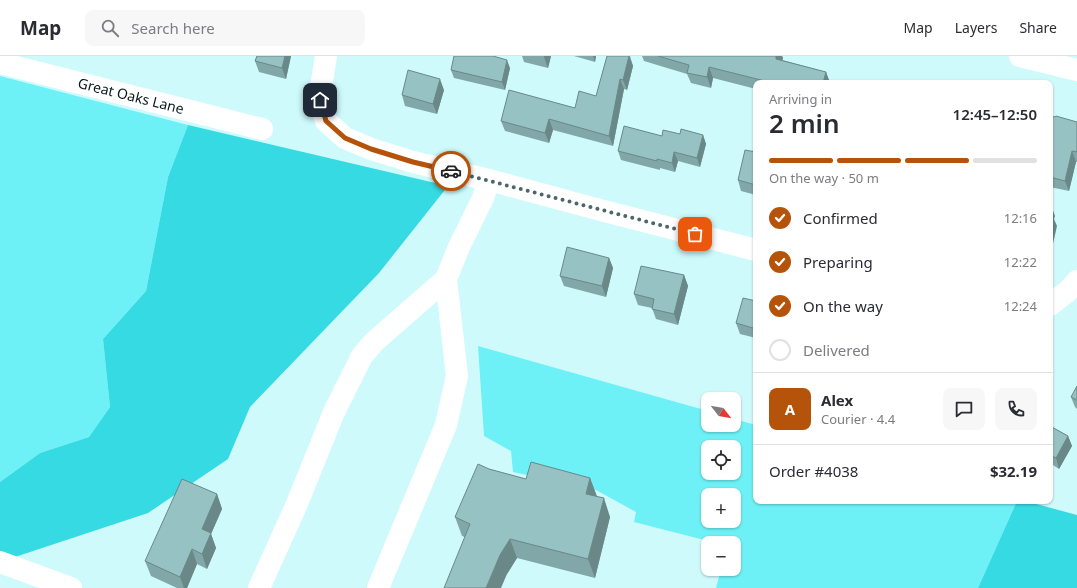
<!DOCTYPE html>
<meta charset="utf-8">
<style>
body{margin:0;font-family:"Noto Sans",sans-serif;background:#f7f7f7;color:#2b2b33;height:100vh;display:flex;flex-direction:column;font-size:15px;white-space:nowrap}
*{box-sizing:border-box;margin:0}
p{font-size:13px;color:#7c7c81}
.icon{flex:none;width:22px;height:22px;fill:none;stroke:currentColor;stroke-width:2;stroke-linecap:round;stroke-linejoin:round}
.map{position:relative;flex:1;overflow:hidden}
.panel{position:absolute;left:753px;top:24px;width:300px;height:424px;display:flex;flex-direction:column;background:#fff;border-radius:8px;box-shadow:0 1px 3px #0004}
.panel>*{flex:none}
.needle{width:26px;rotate:121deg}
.buttons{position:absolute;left:701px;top:336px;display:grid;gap:8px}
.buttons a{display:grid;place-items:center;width:40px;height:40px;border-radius:8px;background:#fff;box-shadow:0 1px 3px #0004;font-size:20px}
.pin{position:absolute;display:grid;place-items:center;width:34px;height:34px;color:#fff;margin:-17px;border-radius:8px;box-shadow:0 2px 6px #0006}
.courier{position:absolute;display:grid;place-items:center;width:40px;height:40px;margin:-20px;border:3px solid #b45309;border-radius:50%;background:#fff;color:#222;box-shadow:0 1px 5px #0007}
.overview em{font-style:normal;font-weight:600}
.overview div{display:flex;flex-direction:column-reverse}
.overview{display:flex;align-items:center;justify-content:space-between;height:68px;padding:0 16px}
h1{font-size:26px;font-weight:600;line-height:30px}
.bar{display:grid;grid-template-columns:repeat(4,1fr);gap:6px 4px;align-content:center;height:48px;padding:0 16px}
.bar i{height:5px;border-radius:3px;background:#e1e1e2}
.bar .active{background:#b45309}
.bar p{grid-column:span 4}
.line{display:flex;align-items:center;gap:10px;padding:0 16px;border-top:1px solid #e1e1e2}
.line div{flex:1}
.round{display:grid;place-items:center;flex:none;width:42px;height:42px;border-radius:8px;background:#f7f7f7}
ol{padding:0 16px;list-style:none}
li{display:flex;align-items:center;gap:12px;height:44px}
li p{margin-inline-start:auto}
li .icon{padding:4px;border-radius:50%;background:#b45309;color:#fff;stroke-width:4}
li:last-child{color:#7c7c81}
li i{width:22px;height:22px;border:2px solid #e1e1e2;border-radius:50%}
header{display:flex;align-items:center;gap:24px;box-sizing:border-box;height:56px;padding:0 20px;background:#fff;border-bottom:1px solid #e1e1e2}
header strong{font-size:19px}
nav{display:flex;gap:22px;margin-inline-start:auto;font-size:14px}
.search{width:280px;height:36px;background:#f7f7f7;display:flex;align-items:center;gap:10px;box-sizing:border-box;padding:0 14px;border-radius:8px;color:#7c7c81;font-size:15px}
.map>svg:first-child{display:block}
.green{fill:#6df1f7;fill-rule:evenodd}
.forest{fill:#35dae2}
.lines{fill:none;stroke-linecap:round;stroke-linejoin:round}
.minor{stroke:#fff;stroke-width:22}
.wall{fill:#82a7a8}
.shaded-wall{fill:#6a8888}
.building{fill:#97c2c3;stroke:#6a8888}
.done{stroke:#4d6668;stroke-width:4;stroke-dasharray:0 7.2}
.route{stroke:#b45309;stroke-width:5}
.labels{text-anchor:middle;stroke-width:3;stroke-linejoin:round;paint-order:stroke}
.street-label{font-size:14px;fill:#071718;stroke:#fff}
</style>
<header>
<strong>Map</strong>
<div class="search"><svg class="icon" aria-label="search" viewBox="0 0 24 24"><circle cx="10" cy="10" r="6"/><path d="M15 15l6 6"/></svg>Search here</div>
<nav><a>Map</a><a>Layers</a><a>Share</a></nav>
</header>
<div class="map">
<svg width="1077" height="532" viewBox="0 0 1077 532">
<rect width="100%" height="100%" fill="#cffafc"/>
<!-- green -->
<path class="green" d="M0,20l188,49 -20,52 -22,114 -43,48 7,68 -21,30 -49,16 -40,29z
M478,290l230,65v14h26v-6l22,6v76h261l-39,87h-262l5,-19h13v-26h-18l-82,-21 2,-10 -40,-22 -83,-18 -2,-21 -27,-15zM708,391h26v26h-26zM708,439h26v26h-26z"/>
<!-- forest -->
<path class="forest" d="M188,69l260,61 -69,87 -129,134 -22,52 -80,54 -133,44 -15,-6v-69l40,-29 49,-16 21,-30 -7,-68 43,-48 22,-114z
M1017,445h8l52,14v73h-99z"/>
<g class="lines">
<!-- minor -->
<g class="minor">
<path d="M326,0l-7,44 7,21 19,17 26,11 42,13 76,18 115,31 152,39"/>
<path d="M1020,0l57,14"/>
<path id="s1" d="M0,7l262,66"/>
<path d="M1050,249l18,-14 9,-10"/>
<path d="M0,506l71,26"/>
<path d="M259,532l37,-82 38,-94 28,-56 12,-14 72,-63 13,-32 24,-49 6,-18"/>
<path d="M378,532l68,-163 11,-49 -11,-97"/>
</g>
</g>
<!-- wall -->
<path class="wall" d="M257,0h34l-5,23 -27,-7 -4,-11z
M522,0h29l-3,12 -24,-6z
M574,0h22l-1,6z
M607,0h23l3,10 -6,24 -3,-1 -11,57 -60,-16 -4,13 -44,-12 -4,-10 74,-13 21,-12z
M642,0h140l1,2 -1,2 44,12 4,11h-74v6l-43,-11 -2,10 -20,-5 -4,-9 -43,-13z
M510,12l-5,22 -51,-12 -3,-8z
M444,34l-7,24 -32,-8 -3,-11z
M1050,60l27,6v40h-1l-7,29 -19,-4z
M680,78l23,1 3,9 -6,23 -22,-6 -3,11 -15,-4v2l-39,-10 -3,-9 44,-15z
M756,96v43l-15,-4 -3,-11z
M609,202l4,10 -7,29 -42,-11 -4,-10z
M684,219l4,11 -10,39 -22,-6 -4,-11 -14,-3 -4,-11z
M756,245v37l-16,-4 -4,-11z
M1077,330v23l-2,-2 -4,-10z
M1050,370l18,10 4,10 -13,23 -9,-6z
M489,413l37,10 64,-1 7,18 13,21 -15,61 -78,-20 -10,16 -42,-37 -3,-1 -7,-19z
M217,438l5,15 -11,25 5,14 -9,21 -10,-5 -10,24h-10l-26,-12 -6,-15z"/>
<!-- shaded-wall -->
<path class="shaded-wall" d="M285,0h6l-5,23 -4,-11z
M544,0h7l-3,12 -4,-11z
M593,0h3l-1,6z
M629,0l4,10 -6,24 -4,-10z
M776,0h6l1,2 -3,11 -4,-10z
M507,4l3,8 -5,22 -3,-8z
M709,11l4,11 -2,10 -4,-11z
M826,16l4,11h-7z
M440,23l4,11 -7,24 -4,-10z
M620,23l4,10 -11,57 -4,-10z
M549,63l4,11 -4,13 -4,-10z
M703,79l3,9 -6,23 -3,-9z
M1072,95l4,11 -7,29 -4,-10z
M674,96l4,9 -3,11 -3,-9z
M1051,149l4,11 -1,3 3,7 -7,31v-48z
M609,202l4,10 -7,29 -4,-11z
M684,219l4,11 -10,39 -4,-11z
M1068,380l4,10 -13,23 -3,-11z
M590,422l7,19 -11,-3z
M217,438l5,15 -11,25 5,14 -9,21 -5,-15v-25z
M604,442l6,19 -15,61 -7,-19z
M510,483l7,19 -10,16 -6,14h-15l14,-33z
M192,493l5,15 -10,24h-3l-4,-11z"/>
<!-- building -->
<path class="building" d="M257,0h28l-3,12 -27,-7z
M454,0h39l14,4 -5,22 -51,-12z
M607,0h22l-6,24 -3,-1 -11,57 -60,-17 -4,14 -44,-12 8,-31 66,18 4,-17 17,5z
M658,0h118v3l50,13 -3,11h-50l-64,-16 -2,10 -20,-4 2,-8z
M408,14l32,9 -7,25 -31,-9z
M1050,60l5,1 1,-1 21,6v30l-5,-1 -7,30 -15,-4z
M624,70l38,10 1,-6 17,4 1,-5 22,6 -6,23 -23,-6 -2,11 -15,-4v2l-39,-10z
M745,94l11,2v33l-18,-5z
M1050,159l3,1 -3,13z
M567,191l42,11 -7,28 -42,-10z
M641,210l43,9 -10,39 -22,-5 2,-10 -20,-5z
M743,242l13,3v28l-20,-6z
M1077,330v14l-6,-3z
M1050,370l18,10 -12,22 -6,-3z
M531,406l59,16 -4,16 18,4 -16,61 -78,-20 -10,16 -14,33h-42l26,-64 -15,-7 23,-53 11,5 37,10z
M182,423l35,15 -15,35 9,4 -9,21 -10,-5 -12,28 -35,-16z"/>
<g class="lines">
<!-- done -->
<path class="done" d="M451,115l244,63"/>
<!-- route -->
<path class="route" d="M320,44l6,21 19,17 26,11 42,13 38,9"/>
</g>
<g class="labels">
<!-- street labels -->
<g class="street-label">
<text dy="5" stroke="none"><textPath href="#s1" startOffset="135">Great Oaks Lane</textPath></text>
</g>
</g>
</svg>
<div class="buttons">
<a><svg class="needle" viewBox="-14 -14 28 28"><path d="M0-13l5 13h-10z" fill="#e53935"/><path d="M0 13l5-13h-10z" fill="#7c7c81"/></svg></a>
<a><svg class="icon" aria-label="locate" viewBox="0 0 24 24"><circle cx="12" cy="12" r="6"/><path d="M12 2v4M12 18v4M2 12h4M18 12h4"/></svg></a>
<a>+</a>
<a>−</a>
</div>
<div class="pin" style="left:695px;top:178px;background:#ea580c"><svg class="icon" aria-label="bag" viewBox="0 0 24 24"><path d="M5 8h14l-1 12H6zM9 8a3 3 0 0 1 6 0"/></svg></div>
<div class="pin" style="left:320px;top:44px;background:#1f2937"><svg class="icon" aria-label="home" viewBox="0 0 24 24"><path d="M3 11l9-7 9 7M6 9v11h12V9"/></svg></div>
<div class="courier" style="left:451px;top:115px"><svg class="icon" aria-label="car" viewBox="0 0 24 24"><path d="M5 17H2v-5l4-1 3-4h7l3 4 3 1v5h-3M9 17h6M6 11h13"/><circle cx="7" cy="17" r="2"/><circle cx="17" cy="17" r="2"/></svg></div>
<section class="panel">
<div class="overview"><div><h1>2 min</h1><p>Arriving in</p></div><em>12:45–12:50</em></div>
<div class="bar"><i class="active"></i><i class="active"></i><i class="active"></i><i></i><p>On the way · 50 m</p></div>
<ol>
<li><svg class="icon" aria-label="check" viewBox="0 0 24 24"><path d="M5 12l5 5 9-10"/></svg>Confirmed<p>12:16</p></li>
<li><svg class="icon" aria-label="check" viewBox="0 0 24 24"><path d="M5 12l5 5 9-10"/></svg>Preparing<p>12:22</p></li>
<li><svg class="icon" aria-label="check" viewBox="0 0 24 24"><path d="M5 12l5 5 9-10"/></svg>On the way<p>12:24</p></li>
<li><i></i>Delivered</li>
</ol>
<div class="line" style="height:72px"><b class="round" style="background:#b45309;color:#fff">A</b><div><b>Alex</b><p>Courier · 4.4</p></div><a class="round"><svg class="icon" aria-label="chat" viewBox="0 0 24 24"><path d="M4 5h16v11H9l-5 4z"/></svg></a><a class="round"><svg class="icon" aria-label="phone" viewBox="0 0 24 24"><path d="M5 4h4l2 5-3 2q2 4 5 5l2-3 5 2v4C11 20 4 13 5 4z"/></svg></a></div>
<div class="line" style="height:52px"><div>Order #4038</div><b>$32.19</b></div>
</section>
</div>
